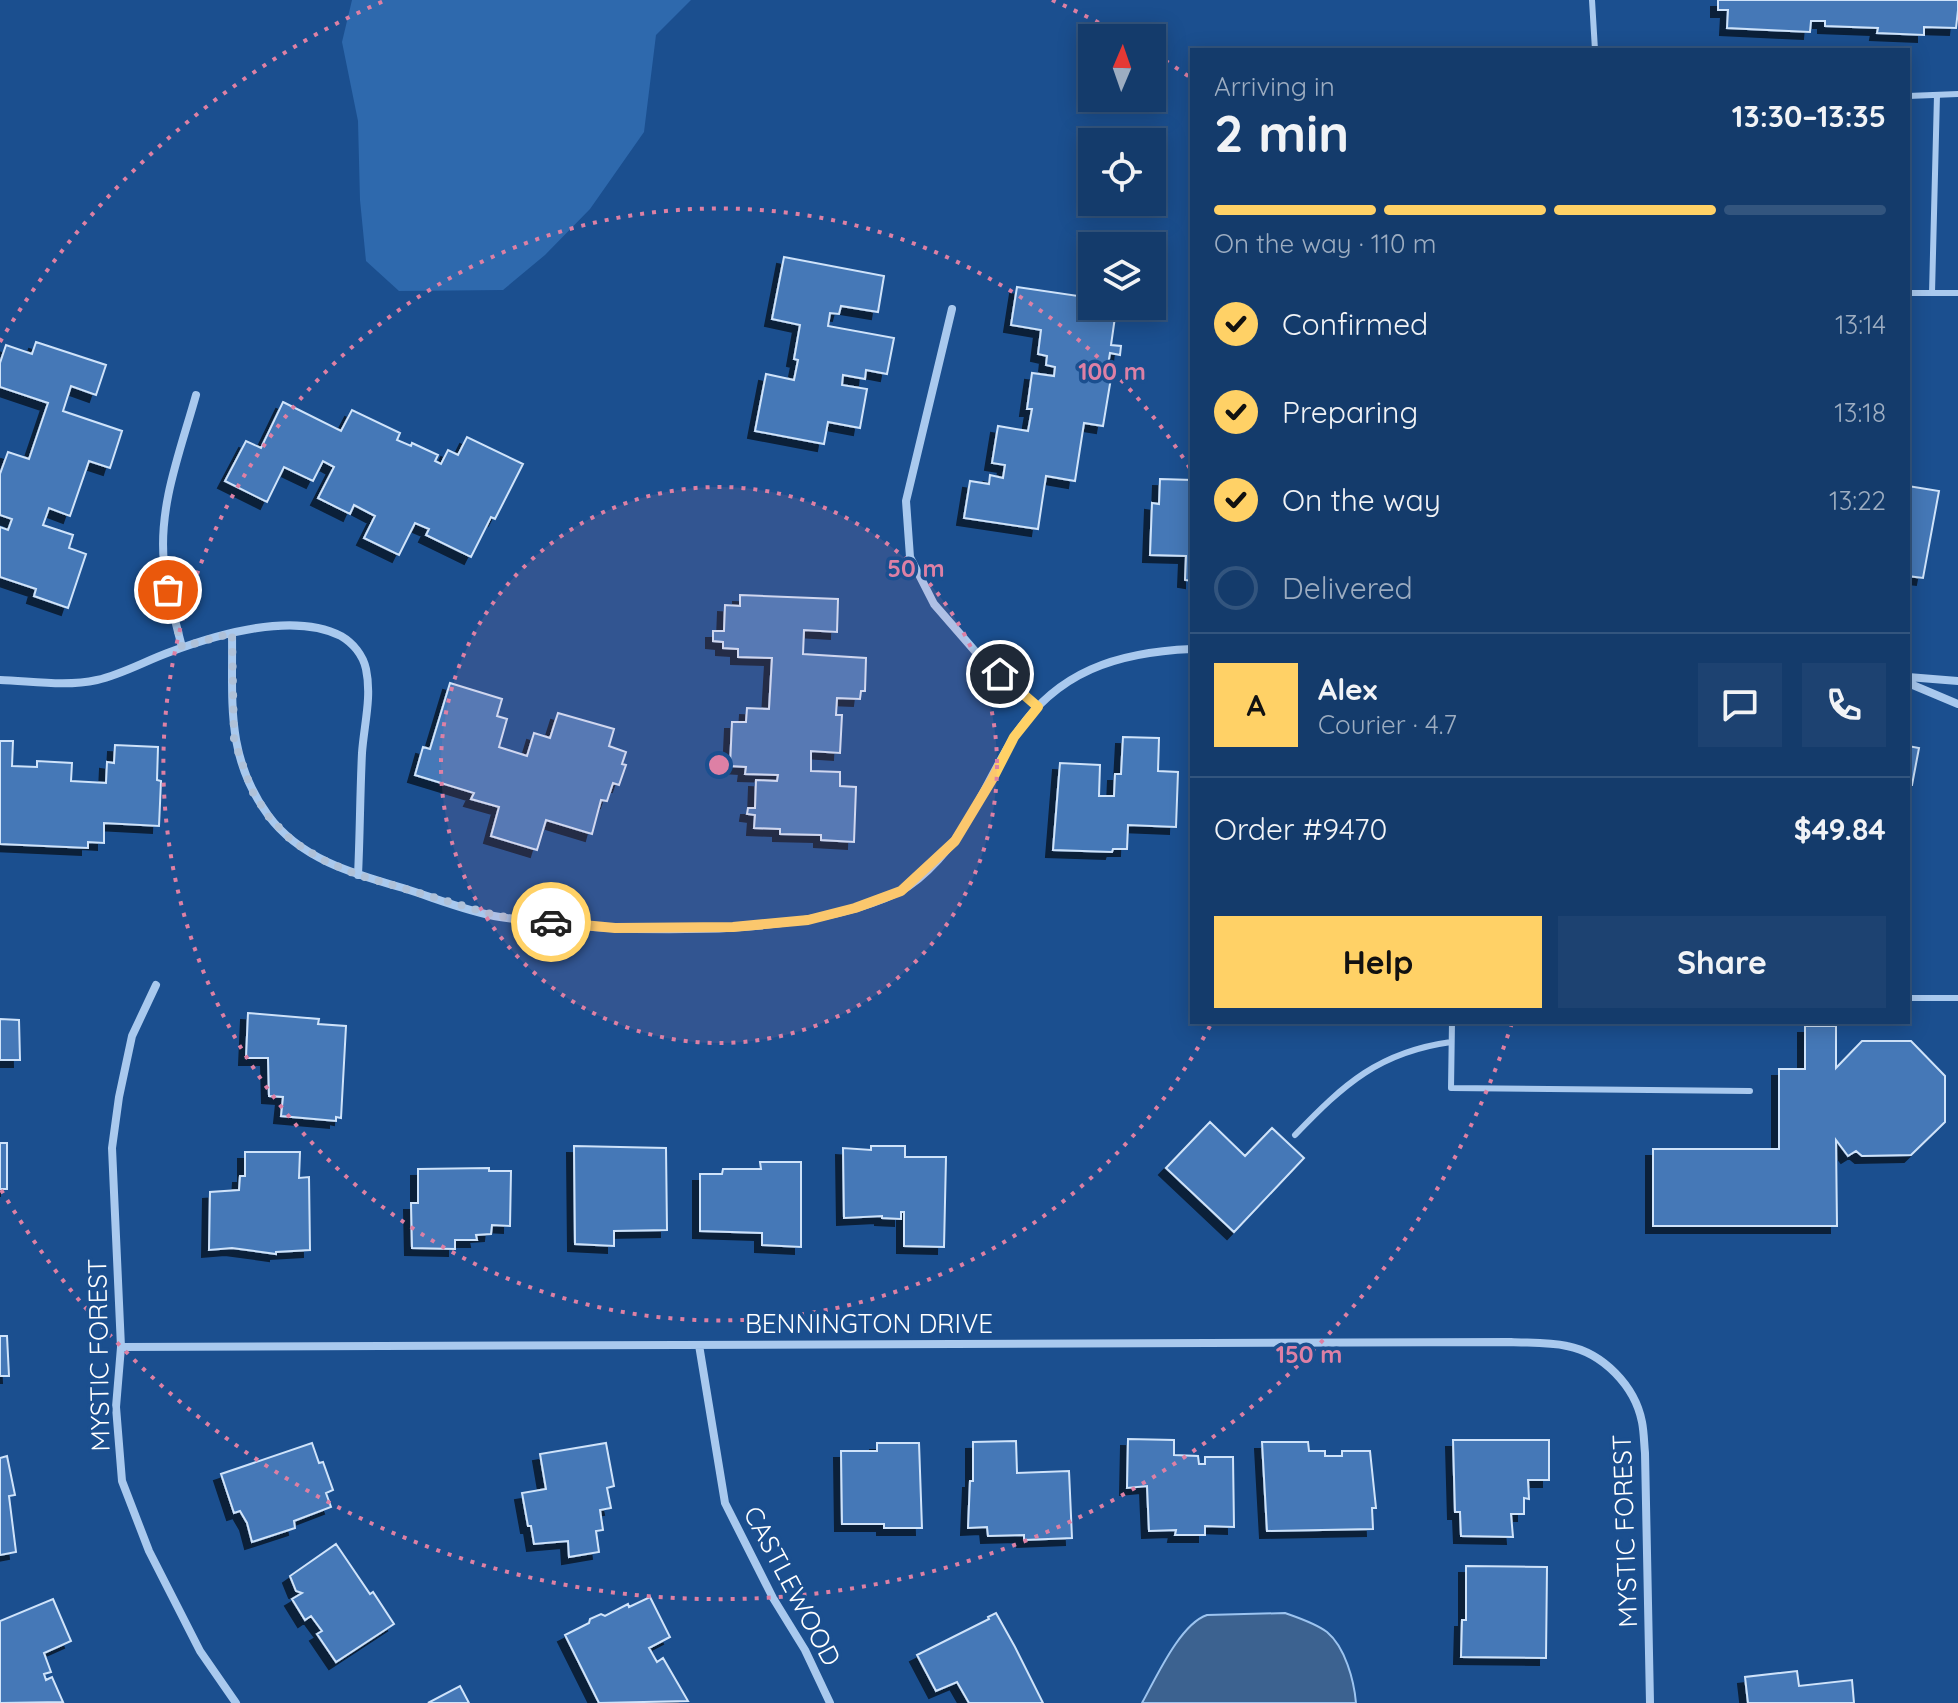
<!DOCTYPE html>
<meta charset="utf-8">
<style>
body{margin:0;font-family:Quicksand,sans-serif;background:#1d4271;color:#f1f3f6;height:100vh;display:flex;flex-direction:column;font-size:30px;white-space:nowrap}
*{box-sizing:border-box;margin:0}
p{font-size:26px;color:#9dadc1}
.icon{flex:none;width:44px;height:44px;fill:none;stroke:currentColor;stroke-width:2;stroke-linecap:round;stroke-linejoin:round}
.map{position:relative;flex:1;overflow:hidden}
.details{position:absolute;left:1190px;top:48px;width:720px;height:976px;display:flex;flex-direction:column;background:#143b6b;border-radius:0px;box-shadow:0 4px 20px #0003,0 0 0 2px #33557e}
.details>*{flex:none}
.needle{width:52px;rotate:2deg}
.tools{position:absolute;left:1078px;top:24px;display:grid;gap:16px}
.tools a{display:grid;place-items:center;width:88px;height:88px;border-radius:0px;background:#143b6b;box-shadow:0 4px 20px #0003,0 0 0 2px #33557e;font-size:40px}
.pin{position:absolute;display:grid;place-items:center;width:68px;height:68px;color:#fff;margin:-34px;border:4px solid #fff;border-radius:50%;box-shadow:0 2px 8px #0007}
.courier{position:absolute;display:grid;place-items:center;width:80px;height:80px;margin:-40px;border:6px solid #ffd166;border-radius:50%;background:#fff;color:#222;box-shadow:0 2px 10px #0007}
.overview em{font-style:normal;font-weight:700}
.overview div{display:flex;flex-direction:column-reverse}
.overview{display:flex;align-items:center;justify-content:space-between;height:136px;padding:0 24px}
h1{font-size:52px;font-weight:700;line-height:60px}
.bar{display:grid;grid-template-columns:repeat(4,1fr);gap:12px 8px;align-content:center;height:96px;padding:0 24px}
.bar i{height:10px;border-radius:6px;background:#33557e}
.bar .active{background:#ffd166}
.bar p{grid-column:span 4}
.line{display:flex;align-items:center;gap:20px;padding:0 24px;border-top:2px solid #33557e}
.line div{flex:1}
.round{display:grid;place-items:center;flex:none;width:84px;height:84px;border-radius:0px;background:#1d4271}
ol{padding:0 24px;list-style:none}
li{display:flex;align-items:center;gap:24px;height:88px}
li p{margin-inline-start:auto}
li .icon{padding:8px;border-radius:50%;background:#ffd166;color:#111;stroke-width:4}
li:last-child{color:#9dadc1}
li i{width:44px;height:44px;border:4px solid #33557e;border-radius:50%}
.button{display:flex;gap:16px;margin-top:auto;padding:16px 24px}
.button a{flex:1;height:92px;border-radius:0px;background:#ffd166;color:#111;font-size:32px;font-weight:700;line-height:92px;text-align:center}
.button a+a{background:#1d4271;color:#f1f3f6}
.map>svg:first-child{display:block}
.green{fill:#2e69ad}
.water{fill:#3c6290;stroke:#9cc4f0;stroke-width:2}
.building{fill:#4478b7;stroke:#cfe3fa;stroke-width:2;filter:url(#shadow)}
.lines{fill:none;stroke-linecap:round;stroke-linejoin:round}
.lane{stroke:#a9c9ee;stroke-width:6}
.street{stroke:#a9c9ee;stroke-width:8}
.done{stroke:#afc1d8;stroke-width:8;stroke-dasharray:0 14.4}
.route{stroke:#ffd166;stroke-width:10}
.ring{fill:none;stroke:#dd80a5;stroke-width:4;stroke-dasharray:4 8}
.labels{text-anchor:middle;stroke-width:7;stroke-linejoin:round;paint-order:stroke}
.street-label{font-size:26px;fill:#fff;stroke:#1b4f8f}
.centre{fill:#dd80a5;stroke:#1b4f8f;stroke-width:4}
.ring-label{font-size:24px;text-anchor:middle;font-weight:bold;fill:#dd80a5;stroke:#1b4f8f;stroke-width:7;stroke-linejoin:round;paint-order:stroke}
</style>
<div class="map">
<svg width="1958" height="1703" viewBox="0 0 1958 1703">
<defs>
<filter id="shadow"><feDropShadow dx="-7" dy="7" stdDeviation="0" flood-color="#0009"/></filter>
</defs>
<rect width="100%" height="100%" fill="#1b4f8f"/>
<!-- green -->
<path class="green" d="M352,0h339l-35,35 -12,97 -54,77 -45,46 -42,35 -104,1 -33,-30 -6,-61 -2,-79 -16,-79z"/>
<!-- water -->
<path class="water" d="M1285,1613c14,5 30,10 42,19 18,15 27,48 29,71h-214c14,-25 38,-79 65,-88z"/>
<!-- building -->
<path class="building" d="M1718,0h240v10l-2,18 -32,-1v8l-47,-2 1,-5 -53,-2v-5h-14l-1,11 -83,-4 1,-18h-10z
M784,257l100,19 -6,36 -37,-6 -2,8 -9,-1 -2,13 66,12 -7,36 -21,-4 -1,9 -22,-4 -1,10 25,4 -7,39 -32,-6 -4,22 -69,-13 11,-57 28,6 4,-20 -4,-1 6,-34 -28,-6z
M1017,287l75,11 -1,16 24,3 -4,28 10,1 -1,9 -10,-2 -2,12 5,1 -10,60 -19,-3 -9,58 -29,-5 -8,53 -74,-11 6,-37 19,3 1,-9 13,3 2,-13 -13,-2 6,-37 30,5 4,-22h-5l5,-36 22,3 1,-9 -9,-2 1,-9 -9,-2 3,-24 -30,-5z
M36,342l70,23 -10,30 -25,-9 -8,25 59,20 -12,37 -21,-7 -19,55 -21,-8 -6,17 30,10 -4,13 17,6 -18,54 -34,-12 2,-7 -36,-12v-50l8,3 4,-11 -12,-4v-41l8,-22 21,7 19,-56 -48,-16v-24l6,-18 26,9z
M283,402l58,29 11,-21 48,23 -3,7 14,6 1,-3 26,12 -3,6 6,3 7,-14 10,5 9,-18 56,27 -28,55 -4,-2 -20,40 -45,-22 3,-6 -14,-6 -16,32 -35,-17 11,-22 -21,-11 -4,9 -32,-16 16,-31 -11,-6 -10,20 -29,-14 -17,35 -42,-21 21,-40 15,7z
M1160,479l32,1v101l-7,-1 1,-24 -36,-1 2,-52 7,1z
M1908,486l31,5 -16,87 -15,-2z
M740,595l98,4 -1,33 -33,-2 -1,24 63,4 -1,33h-4l-1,8 -23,-1 -1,17h6l-2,38 -29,-2v20l29,1v14l16,1 -2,55 -33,-2v-5l-41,-1v-5l-26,-1 1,-13 -8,-1 1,-6h7l1,-28 21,1 1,-6 -33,-1 1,-7 -16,-1 2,-44h14l1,-14 22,1 3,-51 -34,-1v-8l-15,-1v-6l-10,-1v-10h11l1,-26 15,1z
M450,683l52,16 -5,17 10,3 -8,28 28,9 7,-23 16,5 8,-25 56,16 -5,17 17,6 -4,12 4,1 -7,20 -6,-2 -6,18 -6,-1 -9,34 -46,-14 -9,30 -46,-14 8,-29 -28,-8 3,-6 -59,-18 8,-28 7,2z
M1123,737l36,1 -1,33 20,1 -2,55 -48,-2 -1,24h-14l-1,3 -59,-2 7,-87 40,2 -1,31h15l1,-22h6z
M0,741h13l-1,25 25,1v-6l35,2 -1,18 35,2 1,-21 7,1 1,-18 43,2 -1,33 4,1 -2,45 -55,-3v20l-16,-1v6l-88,-4z
M1908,746l11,2 -7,37h-4z
M248,1013l71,6 -1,5 28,2 -5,92 -5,-1v4l-55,-5 2,-19 -14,-1 -1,-38h-22z
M0,1019l19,1 1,40h-20z
M1805,1026h31v42l26,-27h49l34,35v46l-34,33 -49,1 -6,-5 -8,5 -12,-16 1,86h-184v-77h126v-80h26z
M1210,1122l35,34 27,-28 32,30 -70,74 -68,-64z
M0,1143h7v46h-7z
M574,1146l92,2 1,82 -53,1v15l-39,-2z
M871,1146h34v11h41l-2,90 -40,-1v-34h-3v7l-19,-1v-2l-38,2 -1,-70 28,2z
M245,1152h55l-1,26 10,-1 1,73 -34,2v2l-44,-6 -23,2 1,-58 29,-2 1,-14h5z
M760,1162h41v85l-39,-2v-12l-62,-2v-57h22l1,-5h38z
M489,1168v3h22l-1,55 -18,-1 -1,9 -15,1 1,5h-22v9l-43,-1 -1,-45h7v-34z
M0,1336h7l2,40h-9z
M1128,1439l46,1v15l24,1 1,8h6v-7h28l1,70 -29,-1v9h-30l1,-5 -27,1 -2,-45 -20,2z
M1453,1440h96v40h-21l1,19 -5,-1v16h-13l2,23 -52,-1 -1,-24h-5z
M1016,1441l1,32 52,-2 3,67 -48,2v-5l-36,1 -1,-9 -19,1 2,-47h3v-39z
M1262,1442h46l1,9h16v5h17v-5h28l6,57h-4l1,21 -106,2z
M312,1443l7,20 4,-1 10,28 -7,3 5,14 -37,14 1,7 -43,14 -5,-19 -7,-12 -6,2 -13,-39z
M606,1443l8,43 -7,2 4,20 -11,2 3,20 -7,1 3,21 -30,5 -1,-16 -34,3 -3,-18h-3l-6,-33 24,-4 -6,-35z
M877,1443h42l3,85h-38v-4h-42l-1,-73h36z
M7,1456l8,39 -6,1 7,56 -16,3v-97z
M336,1544l34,50 3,-2 21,32 -58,38 -19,-28 5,-3 -11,-15 -6,4 -13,-21 10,-6 -6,-2 -6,-15z
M1466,1566l81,1 -1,91 -85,-1 1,-37h4z
M650,1597l20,40 -21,11 8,14 6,-4 25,43 -89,2 -34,-68 24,-12 1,-4 11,-5 4,2 23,-12 1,3z
M53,1599l18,42 -27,12 7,19 -7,2 2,6 6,-3 11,25 -63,1v-82z
M996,1613l19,34 28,56h-74l-12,-21 -21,9 -19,-36 72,-36 -1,-2z
M1797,1671l2,15 53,-6 2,23h-106l-3,-26z
M460,1686l9,17h-41z"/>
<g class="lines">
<!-- lane -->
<path class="lane" d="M1592,0l3,50
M1908,96l50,-2
M1908,293h50
M1932,293l5,-198
M1908,998h50
M1452,1022l-1,66 299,3
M1295,1135c49,-51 84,-83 156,-93"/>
<!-- street -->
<path class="street" d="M952,309l-46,192 4,56 24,47 47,54 57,49
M232,633c1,68 -7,123 36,182 32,44 86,59 135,73 32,10 65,24 97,29 109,16 299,24 399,-25 27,-14 54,-47 69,-72 16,-27 29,-56 46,-83 42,-66 104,-85 178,-88
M182,647c-7,-27 -15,-55 -18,-84 -6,-57 17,-114 32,-168
M1908,677l50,4
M0,680c31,1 66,7 97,0 26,-6 48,-19 73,-28 48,-18 124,-40 171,-16 12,7 22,19 25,33 6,28 -2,56 -4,84 -2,41 -2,81 -4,122
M1908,683l50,21
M156,985l-24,51 -13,61 -7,51 9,199 -5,60 6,74 27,70 51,100 36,52
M699,1345l26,158 48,95 32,52 25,53
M121,1347l1390,-5c19,1 38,0 56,4 36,7 68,40 75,76 2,10 2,21 3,31l5,250"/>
</g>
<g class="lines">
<!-- done -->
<path class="done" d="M168,590l14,57 50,-14 2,107 18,51 17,26 23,24 31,19 35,15 140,41 53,6"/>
<!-- route -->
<path class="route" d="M551,922l64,6 118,-1 75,-7 47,-12 46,-17 54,-50 38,-63 21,-41 24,-30 -38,-33"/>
</g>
<!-- distance rings -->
<circle cx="719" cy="765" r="278" fill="#dd80a5" fill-opacity=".12"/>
<g class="ring">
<circle cx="719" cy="765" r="278"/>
<path d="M1210 1026A556 556 0 1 1 1191 470"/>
<path d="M1512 1023A834 834 0 0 1 0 1188M0 342A834 834 0 0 1 386 0M1052 0A834 834 0 0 1 1123 36M1155 54A834 834 0 0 1 1191 78"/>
</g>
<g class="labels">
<!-- street labels -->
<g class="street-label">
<text x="869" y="1333">BENNINGTON DRIVE</text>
<text transform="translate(99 1355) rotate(-91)" y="9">MYSTIC FOREST</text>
<text transform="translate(1625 1531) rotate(-92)" y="9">MYSTIC FOREST</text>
<text transform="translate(792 1586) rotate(62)" y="9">CASTLEWOOD</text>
</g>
</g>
<circle cx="719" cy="765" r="12" class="centre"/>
<g class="ring-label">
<text x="1112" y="380">100 m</text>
<text x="916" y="577">50 m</text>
<text x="1309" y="1363">150 m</text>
</g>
</svg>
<div class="tools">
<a><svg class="needle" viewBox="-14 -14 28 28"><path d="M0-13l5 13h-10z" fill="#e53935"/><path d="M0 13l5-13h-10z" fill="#9dadc1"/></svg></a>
<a><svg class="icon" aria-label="locate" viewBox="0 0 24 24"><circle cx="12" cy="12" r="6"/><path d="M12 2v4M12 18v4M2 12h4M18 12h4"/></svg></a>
<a><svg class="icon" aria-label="layers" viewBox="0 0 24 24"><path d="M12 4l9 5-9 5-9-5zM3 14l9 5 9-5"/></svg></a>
</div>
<div class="pin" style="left:168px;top:590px;background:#ea580c"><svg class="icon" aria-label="bag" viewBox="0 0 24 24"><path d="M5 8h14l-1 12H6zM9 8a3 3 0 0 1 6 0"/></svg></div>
<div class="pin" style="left:1000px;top:674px;background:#1f2937"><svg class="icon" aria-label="home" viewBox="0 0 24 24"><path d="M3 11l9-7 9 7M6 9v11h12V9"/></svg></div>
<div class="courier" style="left:551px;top:922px"><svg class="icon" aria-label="car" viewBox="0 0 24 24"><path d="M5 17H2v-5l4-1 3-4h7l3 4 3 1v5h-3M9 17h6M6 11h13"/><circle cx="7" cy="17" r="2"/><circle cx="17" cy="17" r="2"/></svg></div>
<section class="details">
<div class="overview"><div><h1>2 min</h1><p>Arriving in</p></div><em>13:30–13:35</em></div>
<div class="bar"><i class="active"></i><i class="active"></i><i class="active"></i><i></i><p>On the way · 110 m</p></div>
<ol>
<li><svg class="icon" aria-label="check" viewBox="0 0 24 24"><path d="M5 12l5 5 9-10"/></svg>Confirmed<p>13:14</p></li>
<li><svg class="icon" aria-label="check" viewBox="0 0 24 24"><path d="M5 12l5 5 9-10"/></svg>Preparing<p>13:18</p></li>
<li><svg class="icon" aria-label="check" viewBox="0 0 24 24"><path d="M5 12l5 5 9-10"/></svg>On the way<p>13:22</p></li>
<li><i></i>Delivered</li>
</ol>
<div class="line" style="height:144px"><b class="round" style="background:#ffd166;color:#111">A</b><div><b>Alex</b><p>Courier · 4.7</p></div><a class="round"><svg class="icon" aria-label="chat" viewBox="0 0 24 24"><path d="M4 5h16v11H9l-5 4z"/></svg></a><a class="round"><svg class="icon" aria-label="phone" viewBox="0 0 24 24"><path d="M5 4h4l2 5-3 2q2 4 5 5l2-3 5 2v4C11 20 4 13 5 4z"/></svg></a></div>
<div class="line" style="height:104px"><div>Order #9470</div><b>$49.84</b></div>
<div class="button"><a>Help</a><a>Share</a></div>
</section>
</div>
